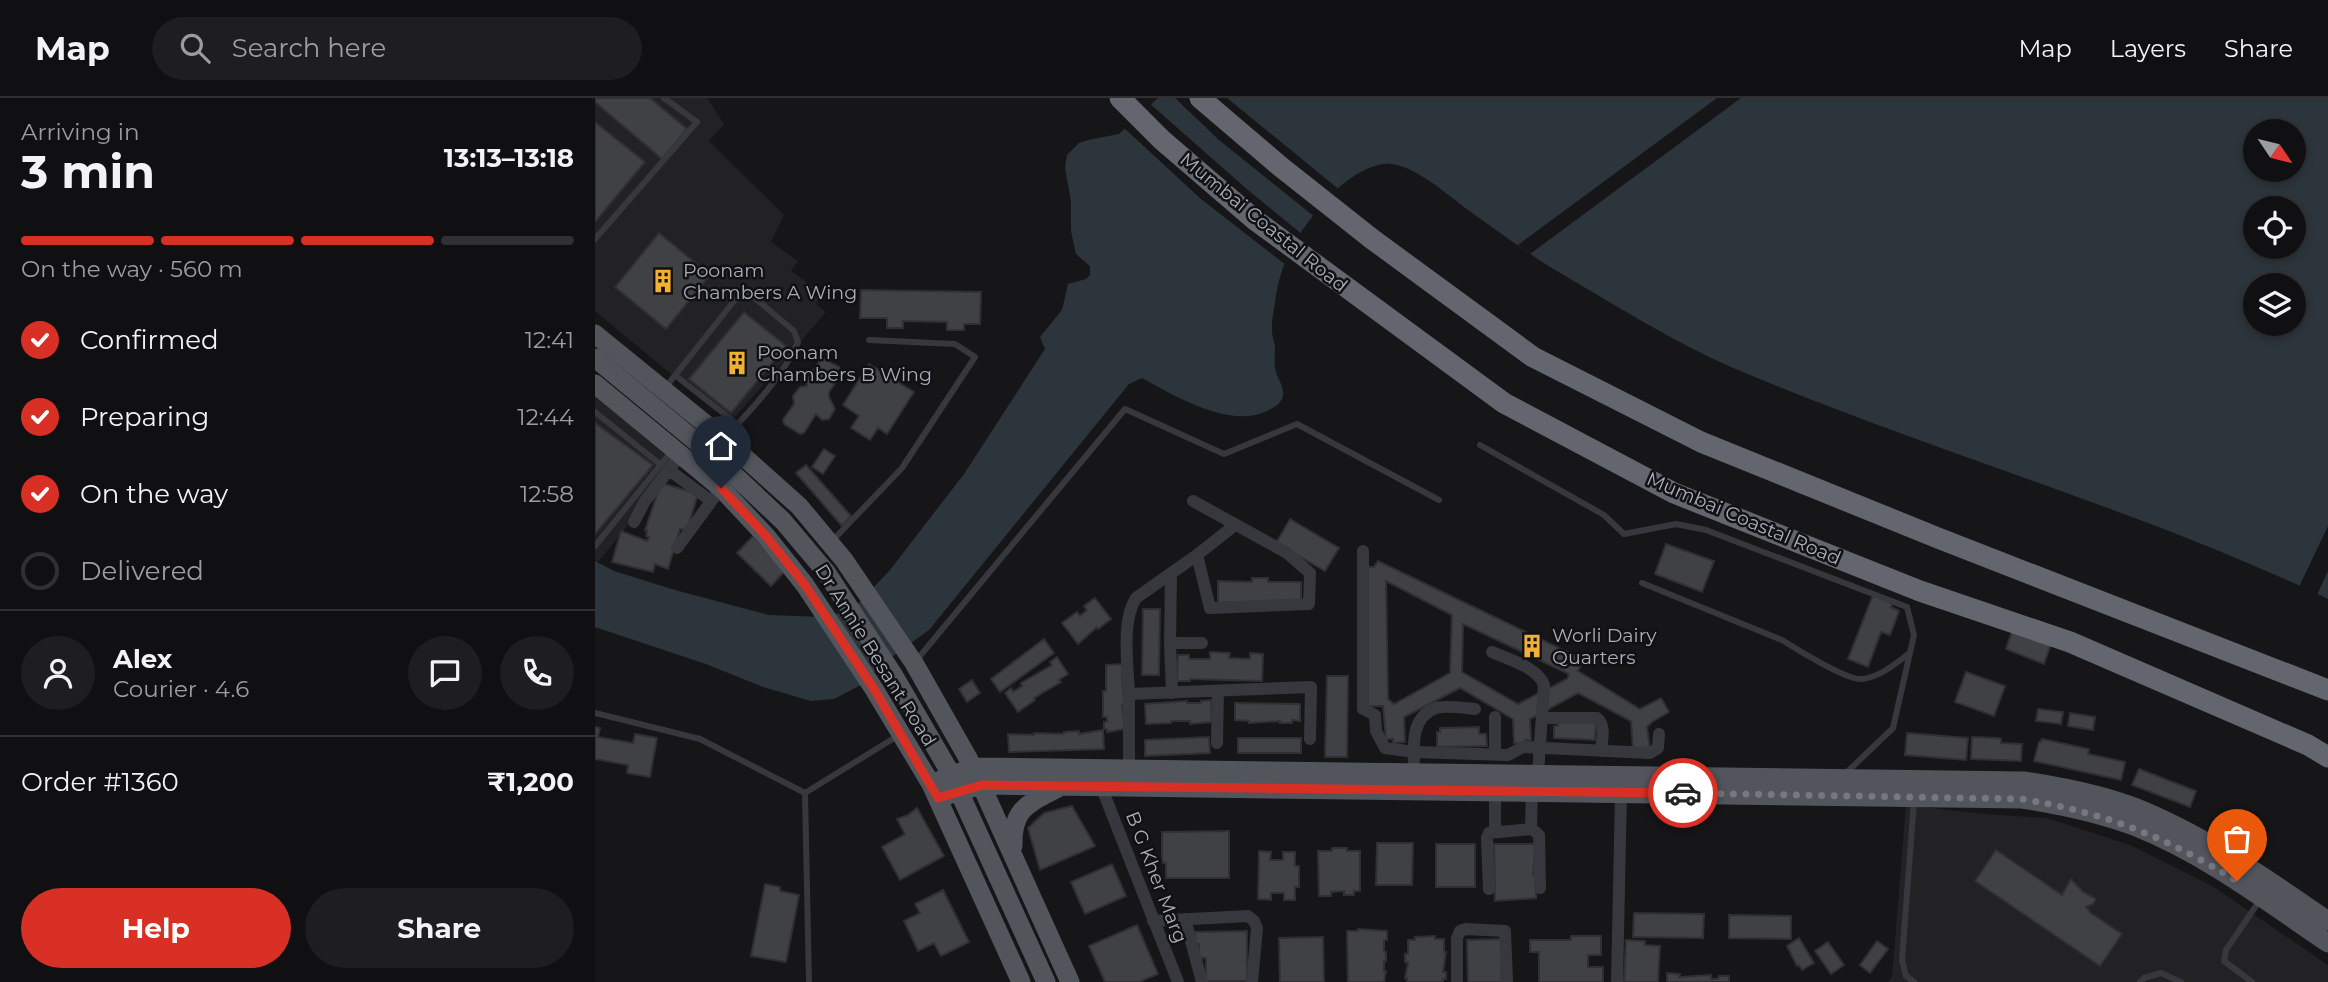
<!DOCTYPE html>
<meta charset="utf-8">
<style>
body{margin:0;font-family:Montserrat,sans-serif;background:#1e1e20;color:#f1f3f6;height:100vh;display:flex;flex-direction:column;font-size:26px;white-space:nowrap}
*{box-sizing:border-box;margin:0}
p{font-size:23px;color:#9c9d9f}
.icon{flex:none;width:38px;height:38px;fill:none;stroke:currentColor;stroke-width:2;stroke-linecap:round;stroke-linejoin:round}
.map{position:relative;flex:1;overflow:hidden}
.sheet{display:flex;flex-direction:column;background:#101012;width:595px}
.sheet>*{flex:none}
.needle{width:46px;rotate:125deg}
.buttons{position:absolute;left:1648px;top:21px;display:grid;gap:14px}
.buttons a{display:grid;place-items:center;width:63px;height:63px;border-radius:50%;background:#101012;box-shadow:0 4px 10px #0003,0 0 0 2px #303032;font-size:35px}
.pin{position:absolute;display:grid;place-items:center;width:60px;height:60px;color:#fff;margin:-72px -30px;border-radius:50% 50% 50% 0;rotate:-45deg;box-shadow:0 0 7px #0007}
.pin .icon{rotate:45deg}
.courier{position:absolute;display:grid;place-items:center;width:70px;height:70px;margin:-35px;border:5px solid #d93025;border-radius:50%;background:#fff;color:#222;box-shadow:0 2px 9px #0007}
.headline em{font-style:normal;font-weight:700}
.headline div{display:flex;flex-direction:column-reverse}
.headline{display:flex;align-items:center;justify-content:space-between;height:119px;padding:0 21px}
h1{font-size:46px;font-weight:700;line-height:52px}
.bar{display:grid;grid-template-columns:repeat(4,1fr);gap:10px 7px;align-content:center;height:84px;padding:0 21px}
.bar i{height:9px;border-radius:5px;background:#303032}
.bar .current{background:#d93025}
.bar p{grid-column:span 4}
.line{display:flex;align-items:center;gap:18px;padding:0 21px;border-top:2px solid #303032}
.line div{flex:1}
.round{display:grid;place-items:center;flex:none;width:74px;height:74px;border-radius:37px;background:#1e1e20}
ol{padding:0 21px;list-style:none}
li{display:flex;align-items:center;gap:21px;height:77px}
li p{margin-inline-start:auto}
li .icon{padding:7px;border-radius:50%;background:#d93025;color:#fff;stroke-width:4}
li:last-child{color:#9c9d9f}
li i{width:38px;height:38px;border:4px solid #303032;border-radius:50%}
.cta{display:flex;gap:14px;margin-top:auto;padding:14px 21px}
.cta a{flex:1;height:80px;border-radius:42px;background:#d93025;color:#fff;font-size:28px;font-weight:700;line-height:80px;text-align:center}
.cta a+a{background:#1e1e20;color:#f1f3f6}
header{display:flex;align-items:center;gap:42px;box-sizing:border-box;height:98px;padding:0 35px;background:#101012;border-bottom:2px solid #303032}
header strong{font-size:33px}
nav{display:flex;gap:38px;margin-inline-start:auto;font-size:24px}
.search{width:490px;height:63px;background:#1e1e20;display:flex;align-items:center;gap:18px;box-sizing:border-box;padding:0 24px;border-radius:38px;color:#9c9d9f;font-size:26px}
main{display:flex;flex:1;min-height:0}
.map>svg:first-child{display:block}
.built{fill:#222225}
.water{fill:#2c353c;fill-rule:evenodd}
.pier{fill:#161618}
.building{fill:#404145;stroke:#303034;stroke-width:2;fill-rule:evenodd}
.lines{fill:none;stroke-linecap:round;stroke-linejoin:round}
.service{stroke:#37383d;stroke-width:6}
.minor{stroke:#37383d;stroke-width:12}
.primary{stroke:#53555c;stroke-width:19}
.motorway{stroke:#63666e;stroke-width:21}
.primary-bridge{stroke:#53555c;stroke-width:19}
.done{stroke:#757880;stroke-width:7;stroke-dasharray:0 12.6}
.route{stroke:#d93025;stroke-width:9}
.labels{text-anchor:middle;stroke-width:5;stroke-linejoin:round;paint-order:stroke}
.street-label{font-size:19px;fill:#a8adb8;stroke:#111113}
.poi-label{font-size:19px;fill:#a8adb8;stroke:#111113;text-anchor:start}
</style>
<header>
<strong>Map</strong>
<div class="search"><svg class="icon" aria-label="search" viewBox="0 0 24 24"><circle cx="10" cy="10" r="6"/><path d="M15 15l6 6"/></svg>Search here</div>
<nav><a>Map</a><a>Layers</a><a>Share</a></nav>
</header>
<main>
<section class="sheet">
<div class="headline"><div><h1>3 min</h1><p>Arriving in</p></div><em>13:13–13:18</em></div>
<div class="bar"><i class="current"></i><i class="current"></i><i class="current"></i><i></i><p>On the way · 560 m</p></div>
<ol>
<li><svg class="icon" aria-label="check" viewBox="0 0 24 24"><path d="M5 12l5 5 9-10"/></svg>Confirmed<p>12:41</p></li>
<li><svg class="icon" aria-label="check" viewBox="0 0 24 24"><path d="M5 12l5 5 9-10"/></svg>Preparing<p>12:44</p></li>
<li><svg class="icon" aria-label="check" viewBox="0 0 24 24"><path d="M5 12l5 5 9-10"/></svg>On the way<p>12:58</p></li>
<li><i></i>Delivered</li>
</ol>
<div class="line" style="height:126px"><a class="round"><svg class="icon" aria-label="person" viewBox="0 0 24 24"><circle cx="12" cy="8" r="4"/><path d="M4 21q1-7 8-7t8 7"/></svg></a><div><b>Alex</b><p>Courier · 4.6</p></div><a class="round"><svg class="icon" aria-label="chat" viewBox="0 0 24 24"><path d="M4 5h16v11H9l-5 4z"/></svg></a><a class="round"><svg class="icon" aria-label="phone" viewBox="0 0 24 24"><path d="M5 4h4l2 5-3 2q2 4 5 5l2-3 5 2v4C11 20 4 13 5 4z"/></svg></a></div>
<div class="line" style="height:91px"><div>Order #1360</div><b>₹1,200</b></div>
<div class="cta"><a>Help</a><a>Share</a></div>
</section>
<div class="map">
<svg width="1733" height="884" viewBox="0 0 1733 884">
<rect width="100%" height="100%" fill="#161618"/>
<!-- built -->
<path class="built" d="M0,0h112l17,26 -15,17 75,74 -13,27 27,19 -7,10 32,23 -7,10 10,8 -96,111 -135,-112z
M0,297l82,70 -79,97 -3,-1z
M1311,707l78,9 63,4 83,27 84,42 114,78v17h-440l4,-5z"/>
<!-- water -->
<path class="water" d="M563,0h1170v501c-193,-92 -401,-148 -597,-232 -57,-25 -111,-59 -164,-90 -32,-18 -62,-41 -92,-62 -23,-16 -55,-47 -83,-51 -22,-3 -49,18 -64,34 -29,33 -47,59 -53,104 -1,9 -4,20 -3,29 0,5 2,10 3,15 0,7 -1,15 0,22 1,9 10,19 8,28 -2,8 -10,12 -16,15 -36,18 -93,-15 -125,-33l-13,6 -200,246 -47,34 -21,21 -27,14 -23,2 -48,-14 -57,-23 -111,-37v-66l19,10 61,19 94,25 53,2 30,-7 38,-40 74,-96 81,-125 -5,-12 22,-27 6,-26 18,-5 4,-4v-9l-14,-12 -5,-23v-30l-6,-33 2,-13 12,-12 9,-3 31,-6zM1661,33h38v39h-38zM1661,110h38v39h-38zM1661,187h38v39h-38z"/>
<!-- pier -->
<path class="pier" d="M580,0h52l114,93 -25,27 -97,-78z
M1122,0h24l-211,156 -12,-9z
M554,5l99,87 55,45 -17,30 -85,-66 -78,-72z
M1733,428v45l-12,26 -18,-8z"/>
<!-- building -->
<path class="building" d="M0,0h55l37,31 -25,30 -67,-57z
M0,24l50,40 -50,60z
M64,135l51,42 -44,54 -51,-42z
M266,192l120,2 -1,32h-16v6h-17v-8l-44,-1v7h-16v-10h-27z
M149,214l42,34 -55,67 -42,-34z
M229,261l15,8 2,8 -12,17v5l6,12 -6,10 -7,1 -6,-6 -12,19 -4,1 -16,-10 -1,-4 11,-16 -1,-8 7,-9 7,-1 -1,-5 13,-19z
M274,266l45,28 -27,42 -9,-6 -8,12 -19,-12 8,-12 -16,-11z
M0,325l58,42 -58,69z
M229,351l11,7 -12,18 -11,-7z
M211,367l45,51 -9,10 -46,-53z
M66,385l37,11 -11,36 -7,-1 -12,40 -13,-5 -2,8 -41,-10 9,-31 26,10 2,-4 -3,-1 1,-6h-2z
M695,421l49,29 -14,23 -49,-28z
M158,438l34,33 -16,17 -34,-33z
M1071,446l48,17 -12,31 -47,-18z
M783,463l206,99 -6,11 62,38 21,-11 8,14 -17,10 -5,5 3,22 -17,1 -2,-29 -53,-28 -48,26 1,21h-6v4l-11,-1 -1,-24 -53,-31 -56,29 1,25 -12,1v-4h-7l-3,-33h-16l-2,-139h9zM791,483l66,34 -2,58 -56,31 -6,-5zM868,526l106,50 -2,5 -49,25 -56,-32z
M657,480h16v4h33v21l-83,-1v-21l34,1z
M1278,497l20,7 -2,5 8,4 -9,24 -9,-3 -13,35 -20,-8z
M500,500l16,21 -13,10 -1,-2 -19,17 -16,-21 15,-11 3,4 7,-6 -3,-4z
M548,511h17l-1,66h-17z
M1417,533l40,10 -8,23 -38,-15z
M449,541l10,14 -54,39 -9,-13z
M615,554l20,1 -1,5 21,1v-6l13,1 -1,27 -72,-2v2h-13l1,-26h11v4h21z
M462,559l11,17 -9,6 2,2 -27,16 1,2 -17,12 -13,-19 6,-5 2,4 9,-6 -1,-3 31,-18 -2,-3z
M529,566l-2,9 2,31 -2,1 3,24 -18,3v-3h-3v-7h3v-5h-4v-26h3v-26z
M1371,574l39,14 -11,30 -39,-14z
M732,578h21l-1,81h-22z
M377,582l8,13 -13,9 -8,-13z
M616,602l1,22 -22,2v-3h-19v2l-25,1 -1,-20 42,-3v2h14v-2z
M640,605l65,1v17l-8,-1v3h-12v-2l-31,2v-2l-14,-1z
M1443,611l25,3 -2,12 -25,-3z
M1475,615l25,4 -2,13 -25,-4z
M963,623l38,1 -1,18 -41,-2v-12h4z
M0,629l5,1 -2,9 35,6 2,-9 22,4 -7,39 -23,-4 1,-8 -33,-6z
M884,629v7h7l1,12 -50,1v-15h3v-4z
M508,632l1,19 -95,3 -1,-18 26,1v-2l30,1v-2l15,-1v3z
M1312,635l61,5 -2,22 -61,-5z
M614,639l1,16 -65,3v-16z
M1377,639l25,1 4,1v4l21,1 -1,17 -50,-2z
M643,640h63v15h-63z
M1447,641l47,10 -1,5 37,8 -4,18 -87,-19 5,-19h2z
M1544,671l57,22 -6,16 -58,-22z
M477,708l23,40 -55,24 -12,-42 16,-15z
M322,710l27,48 -44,24 -18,-33 23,-13 -8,-15 11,-4z
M634,733v47h-63v-15h-3l-1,-6v-25z
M782,745h36l-1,42h-36z
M841,746h39v43h-39z
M899,746h42l-3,30h3v24l-41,3z
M737,750h15v3h13v40h-6v4h-10v-4l-13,1v4h-12l-1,-45h14z
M1401,752l66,45 9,-16 12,13 13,7 -3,5 -7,3 5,6 31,21 -22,32 -125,-85z
M664,753l12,1 -1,8h13v-8h12v14h4v21h-4v13h-11v-7h-13v7l-13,-1z
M517,766l14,32 -41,18 -14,-32z
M170,786l15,3v4l19,4 -13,67 -35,-6z
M348,792l26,52 -28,14 -7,-13 -16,8 -14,-30 16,-8 -5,-9z
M1039,815l70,1 -1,24 -70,-1z
M1134,817l62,1v23l-62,-1z
M542,827l21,49 -19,8h-34l-16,-36z
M763,831l29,2v9h-3v12h2v9h-2v10h2l-2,11h-36l-1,-51h11z
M652,833v50h-41v-23h-7v-14h-3l-1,-12z
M840,838v3h9v13h2l-3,20h3v7h-3v3h-36v-4h-2l3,-16h-3v-8h3v-14h7v-3z
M976,838h30v19h-13v12h15v15h-64v-30h-9v-12h41z
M728,839l1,45h-44l-1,-44z
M1204,840l15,25 -12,7 -3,-5 -2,1 -10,-20z
M906,841l1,43h-34l-1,-42z
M1031,842l19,1v4l15,1 -2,36h-34z
M1282,843l11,8 -18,24 -10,-8z
M1233,844l16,23 -13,9 -16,-23z
M1072,875l13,1 -1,3 32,-2v4h7l1,-3h10v6h-62z"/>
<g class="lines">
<!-- service -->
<path class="service" d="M0,141l102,-117 -33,-24
M81,278l61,48
M70,290l69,-87 10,-6h7l43,36 4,11c-14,32 -48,70 -73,95
M0,314l66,53
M885,347l124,70 20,19 52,-10 30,6 201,77 7,28 -21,93 -47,45
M238,442l69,-72 73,-111 -20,-13 -86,-4
M0,448l76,-94
M1047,485l140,57c14,9 66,41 80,39 18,-2 33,-15 48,-26
M320,564l210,-253 99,45 73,-30 142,76
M0,615l105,26 105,54 94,-58
M210,695l4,189
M1319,703l-12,159 4,16 8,6
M1545,884l4,-4 17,-5 20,9
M1657,884l-28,-21 2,-11 34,-50"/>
<!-- minor -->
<path class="minor" d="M74,372l42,31
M598,403l94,52 23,20 -1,31 -99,4 -13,-53
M39,424l11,-21 36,-47
M82,450l44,-60
M768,453v158l12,6 1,16 9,17 30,4 93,3 15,-8 127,6 8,-5 1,-14
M576,476l-1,69 2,50
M575,545h32
M897,554c15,7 46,15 52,33l-6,88
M534,596c-1,-27 -8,-73 7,-96l61,-43 38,-30
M947,620h55c9,7 5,22 4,33
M622,645l1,-52
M900,656v-37
M534,671v-75l182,-7 -1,52
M819,674c0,-23 -5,-55 22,-64 10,-3 28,0 39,1
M506,688l77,196
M900,693v41
M936,731l1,-38
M894,791l-2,-51 2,-5 43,-4 7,6 1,53
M590,821l17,63
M558,823l95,-5 6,5 3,7 -5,54
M862,884v-44l3,-7 6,-2 39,2 2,51
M1022,884l4,-190"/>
<!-- primary -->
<path class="primary" d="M0,236l129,105 75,67 45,54 70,103 59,104 97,215
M0,286l126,104 45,48 39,49 69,104 57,95 90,198
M336,686l42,-17 1051,14c40,6 82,14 120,30 66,28 125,69 184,110
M343,700l44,-13 1040,14c38,6 78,14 114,28 70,28 130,74 192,116
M418,748c-1,-37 14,-42 45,-58"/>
<!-- motorway -->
<path class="motorway" d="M525,0l42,42 93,80 249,183 170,90 246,98 150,51 238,103 20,12
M605,0l81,69 91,72 161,118 168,85 237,96 390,152"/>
<!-- primary-bridge -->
<path class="primary-bridge" d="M0,260l121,100 67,63 43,51 68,104 57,98 95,208"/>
</g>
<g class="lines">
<!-- done -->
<path class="done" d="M1088,695l339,6c84,14 142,37 215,82"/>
<!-- route -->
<path class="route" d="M126,390l45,48 39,49 69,104 64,109 44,-13 701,8"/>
</g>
<!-- icons -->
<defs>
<g id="building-bare" transform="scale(1.89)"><path d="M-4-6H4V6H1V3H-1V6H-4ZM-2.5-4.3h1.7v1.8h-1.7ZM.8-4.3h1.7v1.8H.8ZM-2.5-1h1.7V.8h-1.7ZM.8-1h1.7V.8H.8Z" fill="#f2b134" stroke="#111113" stroke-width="2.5" paint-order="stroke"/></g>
</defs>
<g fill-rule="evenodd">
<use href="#building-bare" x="68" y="183"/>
<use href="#building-bare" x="142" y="265"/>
<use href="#building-bare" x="937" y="548"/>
</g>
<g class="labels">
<!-- street labels -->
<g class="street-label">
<text transform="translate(669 124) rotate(39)" y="7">Mumbai Coastal Road</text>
<text transform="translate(1149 420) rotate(23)" y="7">Mumbai Coastal Road</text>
<text transform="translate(281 557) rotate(58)" y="7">Dr Annie Besant Road</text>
<text transform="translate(562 779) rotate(69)" y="7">B G Kher Marg</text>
</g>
<!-- poi labels -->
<g class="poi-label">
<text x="88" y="179">Poonam<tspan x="88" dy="22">Chambers A Wing</tspan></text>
<text x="162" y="261">Poonam<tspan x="162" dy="22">Chambers B Wing</tspan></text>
<text x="957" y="544">Worli Dairy<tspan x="957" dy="22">Quarters</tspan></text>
</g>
</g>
</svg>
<div class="buttons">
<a><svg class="needle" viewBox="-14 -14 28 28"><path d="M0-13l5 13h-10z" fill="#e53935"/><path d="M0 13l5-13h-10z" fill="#9c9d9f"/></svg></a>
<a><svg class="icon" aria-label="locate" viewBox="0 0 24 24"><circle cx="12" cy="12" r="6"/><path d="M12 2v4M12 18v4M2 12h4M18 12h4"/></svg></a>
<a><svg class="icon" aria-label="layers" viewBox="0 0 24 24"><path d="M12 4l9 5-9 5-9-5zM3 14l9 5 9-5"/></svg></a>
</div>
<div class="pin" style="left:1642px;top:783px;background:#ea580c"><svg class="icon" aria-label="bag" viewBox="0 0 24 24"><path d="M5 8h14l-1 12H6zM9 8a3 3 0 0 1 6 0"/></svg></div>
<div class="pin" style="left:126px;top:390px;background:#1f2937"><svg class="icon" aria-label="home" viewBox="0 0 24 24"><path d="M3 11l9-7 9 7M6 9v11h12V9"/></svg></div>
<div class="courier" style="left:1088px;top:695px"><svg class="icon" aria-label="car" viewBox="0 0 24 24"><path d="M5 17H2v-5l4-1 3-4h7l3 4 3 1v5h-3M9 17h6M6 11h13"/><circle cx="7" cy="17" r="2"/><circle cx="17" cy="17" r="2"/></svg></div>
</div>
</main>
